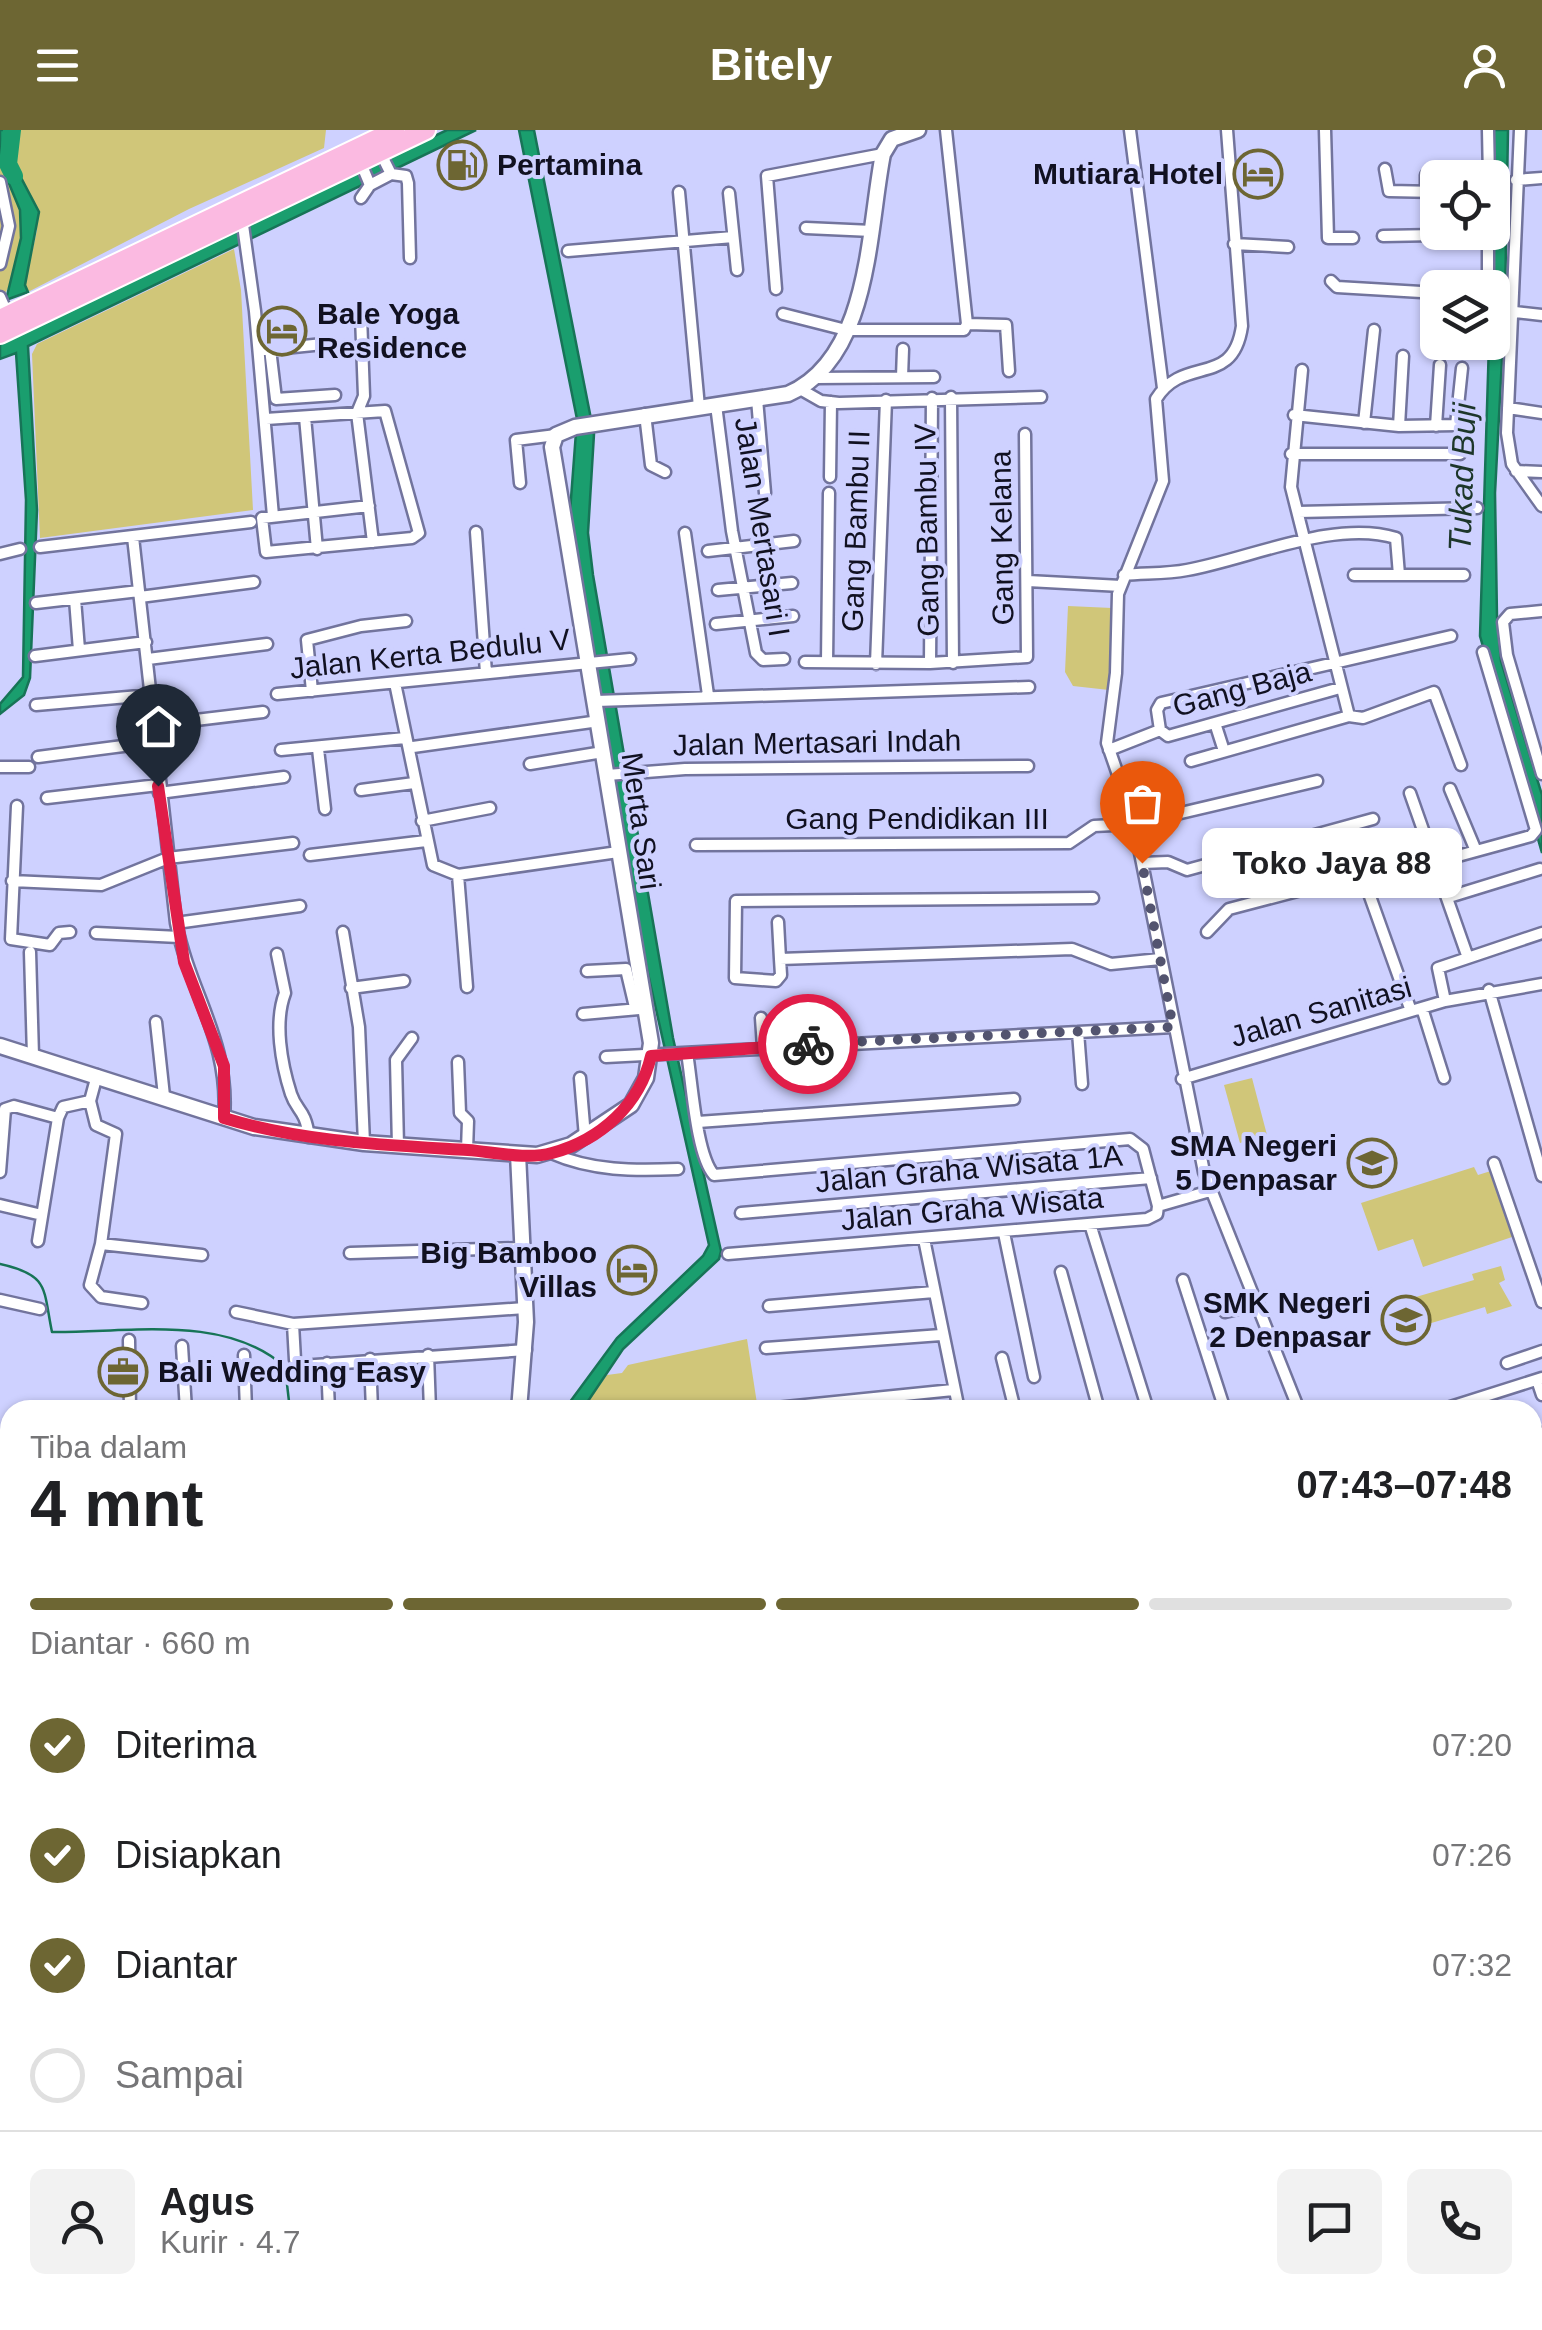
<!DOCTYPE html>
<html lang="id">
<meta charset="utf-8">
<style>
body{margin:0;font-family:Arial,sans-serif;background:#f2f2f2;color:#202124;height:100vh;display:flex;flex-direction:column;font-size:38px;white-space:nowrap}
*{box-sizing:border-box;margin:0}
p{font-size:32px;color:#757577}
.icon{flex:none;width:55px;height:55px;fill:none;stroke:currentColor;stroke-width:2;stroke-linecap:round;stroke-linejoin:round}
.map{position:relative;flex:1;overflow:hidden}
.panel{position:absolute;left:0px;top:1270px;width:1542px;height:930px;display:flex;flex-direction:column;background:#fff;border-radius:30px 30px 0 0;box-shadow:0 2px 8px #0004}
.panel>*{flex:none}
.buttons{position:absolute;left:1420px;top:30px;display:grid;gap:20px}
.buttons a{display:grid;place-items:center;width:90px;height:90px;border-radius:15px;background:#fff;box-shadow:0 2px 8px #0004;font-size:50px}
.pin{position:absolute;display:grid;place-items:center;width:85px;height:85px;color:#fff;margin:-102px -42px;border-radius:50% 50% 50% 0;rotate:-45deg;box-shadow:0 0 10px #0007}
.pin .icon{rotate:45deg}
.courier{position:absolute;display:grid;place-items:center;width:100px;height:100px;margin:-50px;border:8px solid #e11d48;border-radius:50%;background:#fff;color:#222;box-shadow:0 2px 12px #0007}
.bubble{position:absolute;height:70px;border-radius:15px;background:#fff;box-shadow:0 2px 8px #0004;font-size:32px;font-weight:800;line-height:70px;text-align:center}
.summary em{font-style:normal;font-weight:800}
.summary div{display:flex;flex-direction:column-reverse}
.summary{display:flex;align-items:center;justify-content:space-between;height:170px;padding:0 30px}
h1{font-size:65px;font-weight:800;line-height:75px}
.bar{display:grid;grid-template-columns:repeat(4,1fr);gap:15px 10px;align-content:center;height:120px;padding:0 30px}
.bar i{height:12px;border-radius:8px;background:#e0e0e0}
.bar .on{background:#6d6633}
.bar p{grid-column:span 4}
.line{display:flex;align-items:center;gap:25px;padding:0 30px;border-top:2px solid #e0e0e0}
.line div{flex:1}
.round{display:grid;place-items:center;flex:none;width:105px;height:105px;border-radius:15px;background:#f2f2f2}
ol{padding:0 30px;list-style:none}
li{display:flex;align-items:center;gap:30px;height:110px}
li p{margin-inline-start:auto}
li .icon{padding:10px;border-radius:50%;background:#6d6633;color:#fff;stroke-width:4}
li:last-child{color:#757577}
li i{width:55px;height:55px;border:5px solid #e0e0e0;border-radius:50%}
header{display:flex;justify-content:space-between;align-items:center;height:130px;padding:0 30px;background:#6d6633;color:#fff;font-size:45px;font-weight:800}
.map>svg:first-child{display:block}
.green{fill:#d0c679}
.water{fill:#1a9e6e;stroke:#177457;stroke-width:2.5}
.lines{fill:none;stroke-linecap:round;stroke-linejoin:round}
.stream{stroke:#177457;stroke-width:2.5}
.river{stroke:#1a9e6e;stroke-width:18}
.street-casing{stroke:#72749d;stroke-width:15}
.secondary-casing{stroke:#72749d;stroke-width:19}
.highway-casing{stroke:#fff;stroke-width:22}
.street{stroke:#fff;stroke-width:10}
.secondary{stroke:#fff;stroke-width:14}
.highway{stroke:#fbbae1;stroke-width:18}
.done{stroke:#53546f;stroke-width:10;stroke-dasharray:0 18}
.route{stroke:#e11d48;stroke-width:12}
.labels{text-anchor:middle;stroke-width:8;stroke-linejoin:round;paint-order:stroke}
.poi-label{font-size:30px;font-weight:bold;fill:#111121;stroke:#ced1ff;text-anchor:end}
.street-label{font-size:30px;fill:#111121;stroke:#ced1ff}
.water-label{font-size:32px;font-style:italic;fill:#1d362a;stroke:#ced1ff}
</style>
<header><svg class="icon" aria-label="menu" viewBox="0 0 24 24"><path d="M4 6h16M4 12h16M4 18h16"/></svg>Bitely<svg class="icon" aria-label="person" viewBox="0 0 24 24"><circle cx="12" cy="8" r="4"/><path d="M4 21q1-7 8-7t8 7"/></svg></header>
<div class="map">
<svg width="1542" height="2200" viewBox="0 0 1542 2200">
<rect width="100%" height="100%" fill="#ced1ff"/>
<!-- green -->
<path class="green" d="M10,0h316l-2,18 -135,61 -161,83 -3,-7 12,-55 -31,-81z
M0,32l20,48 1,28 -10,45 -11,19z
M234,119l7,41 12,220 -213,28 -8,-184 5,-10z
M1068,476l44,2 -3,82 -36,-4 -8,-14z
M1252,948l15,57 -27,8 -16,-58z
M1474,1037l4,8 16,-5 21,66 -92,31 -10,-28 -35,12 -17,-48z
M1501,1136l4,14 -6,3 13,23 -25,8 -2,-7 -67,20 -9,-28 65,-19 -2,-6z
M747,1209l11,71h-176l25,-35 15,-2 6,-8z"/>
<!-- water -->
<path class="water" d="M0,0h10l-4,19 33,63 -14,73 3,7 -22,8 15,-62 -1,-28 -20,-48z
M447,0h29l-448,216 9,164 -7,168 -6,17 -24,19v-10l23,-27 3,-177 -10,-147 -16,6v-17z
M519,0h15l60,304 -6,99 5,42 80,463 48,213 -2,8 -96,90 -41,61h-18l53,-72 86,-82 6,-11 -69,-307 -71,-413 8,-106z
M1492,0h16l-3,172 -10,191 2,124 4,44 41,134v58l-62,-217 9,-293 3,-1z"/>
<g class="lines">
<!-- stream -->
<path class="stream" d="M0,1134c50,11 43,25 52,68 74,1 173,-19 233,35l5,43"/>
<!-- river -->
<path class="river" d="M12,0l-4,34 6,12"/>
<!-- street casing -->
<g class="street-casing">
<path id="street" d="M1130,0l33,258
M1227,0l15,196c-9,63 -58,28 -86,73l7,82 -45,113 -2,79 -9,70 26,75 71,354 95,238
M1325,0l3,108h25
M1488,0l1,48
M1520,0l-13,303 5,31 30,42
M380,22l11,22 15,2 2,7 2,75
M360,31l10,24 21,-11
M1385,39l4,22 49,1
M1426,45v17
M1516,50l26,-2
M0,52l9,44 -9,38
M679,62l20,215
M729,63l8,77
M361,68l9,-13
M242,88l13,93 18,205
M806,98l66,3
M1383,106l105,-2
M1234,114l54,3
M568,121l165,-14
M1331,151l6,6 101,6
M1488,158v-56
M776,159l-9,-113 116,-22
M0,167l8,18
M1515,182l27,3
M783,184l63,16h118l3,-6 -21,-194
M361,186l3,80 -7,17 16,129
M967,194l39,1 3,46
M270,219l6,50 59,-4
M265,220l58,-6
M1302,240l-11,117 58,229
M902,247l1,-28
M816,248l118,-1
M800,259l21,12 18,2 202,-6
M951,267l2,266
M757,269l8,94
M716,275l16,126 24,122 7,7 21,-1
M1508,278l34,5
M645,284l6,51 14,7
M1294,285l105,11 57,-1 6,-57
M305,287l12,132
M266,289l119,-8 34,122 -7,5 -146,14 -4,-34 107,-12
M1364,293l10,-93
M1399,296l4,-70
M1436,296l4,-61
M1291,324h169
M1516,341l26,1
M830,347l1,-75
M520,353l-4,-43 40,-5
M1298,382l179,-4
M476,402l10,141
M685,403l23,162
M133,407l43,386c15,73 54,118 48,195
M40,417l211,-25
M708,421l86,-10
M0,424l20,-5
M1124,445c21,-2 43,-1 63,-5 62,-11 147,-51 209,-32l3,37
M1354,445h110
M1028,451l93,5
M718,460l74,-7
M140,467l114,-15
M75,469l4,51
M36,473l103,-12
M1542,481l-32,3 -7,8 4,33 35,119
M716,494l77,-8
M35,526l111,-14
M148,529l119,-15
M805,532l125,1 97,-6 -2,-223
M827,532l2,-169
M930,533l2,-265
M876,534l10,-264
M395,553l38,182 25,10 160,-23
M1340,558l-172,48 -8,-6 -3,-20 4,-7 290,-67
M312,561l-5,-51 54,-14 45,-5
M277,564l353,-35
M596,571l433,-14
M36,575l115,-10
M1215,593l9,28
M154,595l109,-13
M413,617l186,-26
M318,619l7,60
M281,620l124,-12
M1109,620l51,-20
M38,627l116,-15
M1191,631l158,-45 14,2 71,-26 27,73
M530,634l73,-12
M0,637h29
M607,645l78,-6 343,-3
M1450,659l26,62
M361,660l53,-7
M159,663l125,-16
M1410,663l57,162
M47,668l111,-13
M17,676l-6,133 39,6 9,-12 11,-1
M422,691l68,-13
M1233,711l15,45
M696,715l373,-2 25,-17 40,-2 183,-43
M310,725l116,-14
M1436,732l95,-26 5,-6 -53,-178
M1142,733l26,-1 19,8 186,-51
M458,745l9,112
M12,751l89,4 67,-27 125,-15
M1449,767l91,-28
M778,792l2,37 292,-10 39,15 49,-5
M176,793l124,-17
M343,802l16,95 5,116
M1207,802l22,-23 133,-35 49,137
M96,803l83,4
M30,822l3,104
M277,824l8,39c-11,29 -4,70 6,101 6,18 14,14 18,43
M780,829l1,16 -5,6 -41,-3 1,-77 357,-3
M587,841l39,-2 9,38
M351,858l53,-7
M1489,860l53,186
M1445,871l-7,-33 104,-35
M1422,878l22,70
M583,884l56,-5
M761,888l2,29
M156,892l8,74
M1078,902l4,52
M687,923c5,29 9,102 27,122l416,-36 13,10 15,57
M606,927l567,-30
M458,932l2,51 8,8 -1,29
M580,948l5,59
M1182,949l263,-78 97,-17
M90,971l6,24 20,9 -15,110 -11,41 11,12 41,6
M698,992l316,-23
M398,1016l-2,-86 16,-22
M551,1023c41,18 83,18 127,16
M1494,1033l48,139
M0,1042l5,-63 9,-3 44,12
M0,1075l42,10
M741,1083l410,-35
M1090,1094l58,186
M1004,1103l30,144
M924,1109l35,171
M38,1111l20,-123 5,-11 27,-6 7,-26
M101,1114l101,11
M350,1123l171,-5
M728,1124l419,-35 10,-5 1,-8 52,-15
M1061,1142l38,138
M1183,1150l42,130
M0,1170l40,9
M769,1176l165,-14
M236,1182l57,12 232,-16
M1225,1182l33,-8
M293,1194l2,36 6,6 225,-16
M129,1210l1,70
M182,1216l4,64
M766,1218l175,-13
M244,1225l2,55
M428,1225l2,55
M1002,1228l13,52
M370,1229l2,51
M327,1233l2,47
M1507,1233l35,-12
M1537,1250l5,15
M776,1278l177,-18
M1441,1280l101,-32
M1532,1306l10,-3
M4,1307h6
M1532,1402l10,-3
M0,1406h10
M0,1453l10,-1
M1532,1810l10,-1
M1,1902l9,-1
M1532,2006l10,-2
M1532,2061l10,-2
M0,2077l10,-1
M1532,2106l10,-2
M0,2154l10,-1
M1532,2185l10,-2
M866,2190l17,10
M1123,2190l2,10
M985,2200l66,-10
M1274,2200l48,-10
M1459,2200l49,-10"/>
</g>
<!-- secondary casing -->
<g class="secondary-casing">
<path id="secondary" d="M0,916l254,81 110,16 173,12 34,-10 60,-40 15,-27 5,-35 -99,-596 4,-12 19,-8 213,-33c83,-36 80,-165 95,-240l9,-15 26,-9
M518,1024l8,168 -7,88
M1532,1594l10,1
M602,2190l1,10
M1427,2190l4,10"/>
</g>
<!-- highway casing -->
<g class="highway-casing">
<path id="highway" d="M0,189l395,-189
M0,204l426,-204"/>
</g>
<!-- street -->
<use href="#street" class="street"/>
<!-- secondary -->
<use href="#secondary" class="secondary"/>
<!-- highway -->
<use href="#highway" class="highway"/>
</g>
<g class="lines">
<!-- done -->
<path class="done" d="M808,914l365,-17 -31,-164"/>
<!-- route -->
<path class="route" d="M158,656l26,176 40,104v52c78,24 162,27 244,32 26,2 59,10 84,3 49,-13 88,-49 99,-97l157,-12"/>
</g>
<!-- icons -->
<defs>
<g id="fuel-ring" transform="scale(2.5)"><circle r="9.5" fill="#ced1ff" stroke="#6d6633" stroke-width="1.5"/><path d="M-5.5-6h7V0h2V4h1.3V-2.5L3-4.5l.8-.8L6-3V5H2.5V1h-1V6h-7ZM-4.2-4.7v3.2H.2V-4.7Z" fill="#6d6633"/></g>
<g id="hotel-ring" transform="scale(2.5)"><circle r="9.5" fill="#ced1ff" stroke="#6d6633" stroke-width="1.5"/><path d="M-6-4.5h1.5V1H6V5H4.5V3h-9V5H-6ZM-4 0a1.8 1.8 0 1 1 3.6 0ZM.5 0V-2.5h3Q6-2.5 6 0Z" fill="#6d6633"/></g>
<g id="school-ring" transform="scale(2.5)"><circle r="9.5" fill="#ced1ff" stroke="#6d6633" stroke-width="1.5"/><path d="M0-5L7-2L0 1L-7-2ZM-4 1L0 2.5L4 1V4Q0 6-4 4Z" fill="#6d6633"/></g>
<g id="office-ring" transform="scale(2.5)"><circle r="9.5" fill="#ced1ff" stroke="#6d6633" stroke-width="1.5"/><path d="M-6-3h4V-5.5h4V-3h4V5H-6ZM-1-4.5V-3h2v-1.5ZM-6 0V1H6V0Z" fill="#6d6633"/></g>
</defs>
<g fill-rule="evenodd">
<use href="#fuel-ring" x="462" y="35"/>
<use href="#hotel-ring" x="1258" y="44"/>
<use href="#hotel-ring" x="282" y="201"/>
<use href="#school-ring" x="1372" y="1033"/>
<use href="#hotel-ring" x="632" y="1140"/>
<use href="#school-ring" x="1406" y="1190"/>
<use href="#office-ring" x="123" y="1242"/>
</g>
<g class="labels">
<!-- poi labels -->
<g class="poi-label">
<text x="497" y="45" text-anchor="start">Pertamina</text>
<text x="1223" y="54">Mutiara Hotel</text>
<text x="317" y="194" text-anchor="start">Bale Yoga<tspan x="317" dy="34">Residence</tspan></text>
<text x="1337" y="1026">SMA Negeri<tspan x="1337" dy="34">5 Denpasar</tspan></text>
<text x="597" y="1133">Big Bamboo<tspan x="597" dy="34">Villas</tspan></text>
<text x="1371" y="1183">SMK Negeri<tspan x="1371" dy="34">2 Denpasar</tspan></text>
<text x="158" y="1252" text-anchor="start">Bali Wedding Easy</text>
</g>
<!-- street labels -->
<g class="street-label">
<text transform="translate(762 397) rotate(81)" y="10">Jalan Mertasari I</text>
<text transform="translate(927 400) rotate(-91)" y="10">Gang Bambu IV</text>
<text transform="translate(856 401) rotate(-88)" y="10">Gang Bambu II</text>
<text transform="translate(1002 408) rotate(-91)" y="10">Gang Kelana</text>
<text transform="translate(430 524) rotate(-6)" y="10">Jalan Kerta Bedulu V</text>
<text transform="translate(1242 559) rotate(-15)" y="10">Gang Baja</text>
<text transform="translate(817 613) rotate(-1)" y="10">Jalan Mertasari Indah</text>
<text x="917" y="699">Gang Pendidikan III</text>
<text transform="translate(641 691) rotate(82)" y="10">Merta Sari</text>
<text transform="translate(1321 882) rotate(-16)" y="10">Jalan Sanitasi</text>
<text transform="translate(969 1039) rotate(-5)" y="10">Jalan Graha Wisata 1A</text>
<text transform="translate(972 1079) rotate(-5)" y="10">Jalan Graha Wisata</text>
</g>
<!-- water labels -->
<g class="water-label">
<text transform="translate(1462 347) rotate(-88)" y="11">Tukad Buji</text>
</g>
</g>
</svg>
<div class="buttons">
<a><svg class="icon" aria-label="locate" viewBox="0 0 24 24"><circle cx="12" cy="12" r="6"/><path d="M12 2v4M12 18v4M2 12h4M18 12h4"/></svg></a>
<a><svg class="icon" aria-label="layers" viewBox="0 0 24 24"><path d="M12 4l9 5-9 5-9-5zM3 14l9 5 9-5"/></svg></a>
</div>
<div class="pin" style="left:1142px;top:733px;background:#ea580c"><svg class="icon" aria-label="bag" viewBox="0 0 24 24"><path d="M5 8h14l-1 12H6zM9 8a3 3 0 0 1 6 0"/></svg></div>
<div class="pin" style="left:158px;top:656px;background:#1f2937"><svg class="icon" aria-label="home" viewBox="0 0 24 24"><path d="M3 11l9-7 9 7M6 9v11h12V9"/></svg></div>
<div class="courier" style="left:808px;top:914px"><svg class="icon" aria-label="bike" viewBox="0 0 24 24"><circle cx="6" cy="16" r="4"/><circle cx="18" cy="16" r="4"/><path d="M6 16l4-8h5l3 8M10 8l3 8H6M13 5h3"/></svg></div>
<div class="bubble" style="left:1202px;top:698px;width:260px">Toko Jaya 88</div>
<section class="panel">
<div class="summary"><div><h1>4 mnt</h1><p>Tiba dalam</p></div><em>07:43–07:48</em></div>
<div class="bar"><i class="on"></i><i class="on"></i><i class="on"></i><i></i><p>Diantar · 660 m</p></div>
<ol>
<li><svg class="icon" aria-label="check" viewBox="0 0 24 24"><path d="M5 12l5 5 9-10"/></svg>Diterima<p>07:20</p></li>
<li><svg class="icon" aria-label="check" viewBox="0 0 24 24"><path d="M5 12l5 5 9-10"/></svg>Disiapkan<p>07:26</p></li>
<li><svg class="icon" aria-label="check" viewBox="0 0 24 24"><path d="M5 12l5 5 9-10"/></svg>Diantar<p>07:32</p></li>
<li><i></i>Sampai</li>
</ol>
<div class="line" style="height:180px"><a class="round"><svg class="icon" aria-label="person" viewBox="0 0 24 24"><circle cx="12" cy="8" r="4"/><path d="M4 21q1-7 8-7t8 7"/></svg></a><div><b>Agus</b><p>Kurir · 4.7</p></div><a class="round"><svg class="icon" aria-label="chat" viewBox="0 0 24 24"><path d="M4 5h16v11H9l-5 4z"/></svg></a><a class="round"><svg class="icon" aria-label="phone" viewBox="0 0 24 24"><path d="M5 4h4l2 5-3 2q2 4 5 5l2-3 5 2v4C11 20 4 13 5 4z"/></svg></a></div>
</section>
</div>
